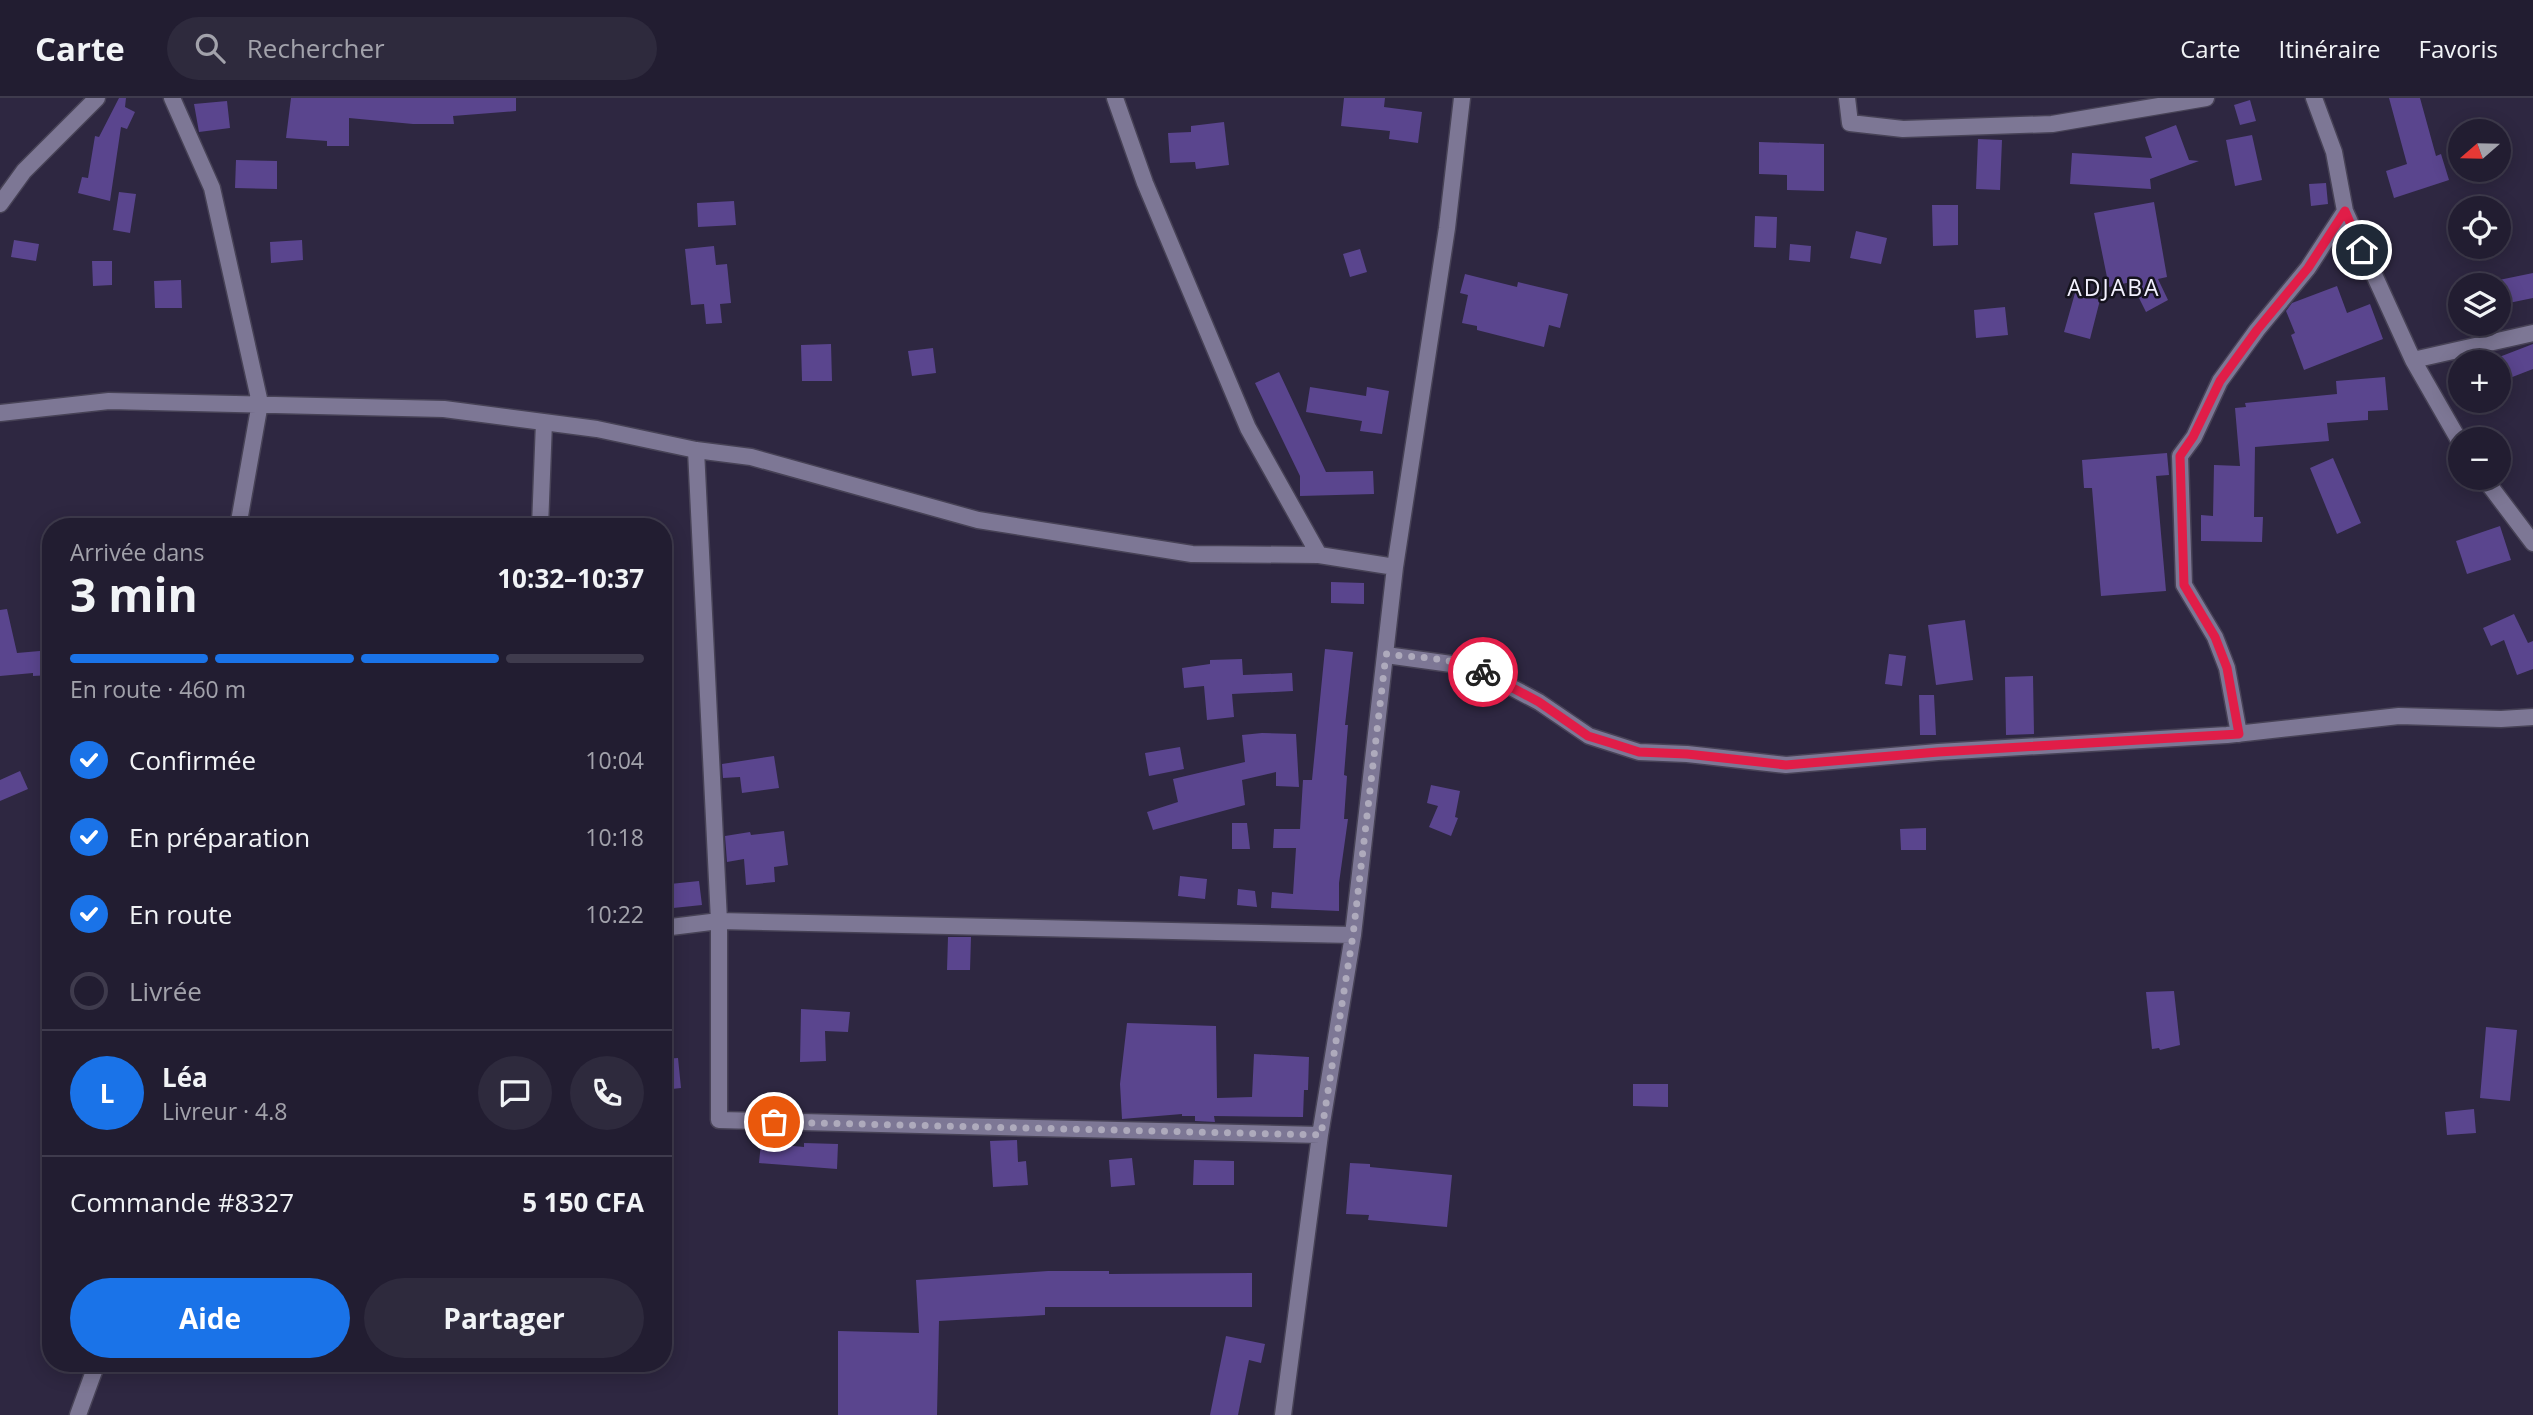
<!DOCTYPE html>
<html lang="fr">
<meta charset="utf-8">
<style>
body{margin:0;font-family:"Open Sans",sans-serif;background:#2e2a3d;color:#f1f3f6;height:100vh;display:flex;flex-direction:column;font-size:26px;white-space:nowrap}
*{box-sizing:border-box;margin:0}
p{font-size:23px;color:#a2a2ab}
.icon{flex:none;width:38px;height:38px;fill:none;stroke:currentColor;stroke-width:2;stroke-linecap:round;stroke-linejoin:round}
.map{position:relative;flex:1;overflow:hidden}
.sheet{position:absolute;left:42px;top:420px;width:630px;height:854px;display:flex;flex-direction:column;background:#221d31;border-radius:28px;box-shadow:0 4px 18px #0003,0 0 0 2px #3f3b4d}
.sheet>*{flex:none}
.needle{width:46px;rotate:250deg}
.fabs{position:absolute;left:2448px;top:21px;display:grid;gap:14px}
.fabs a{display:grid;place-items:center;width:63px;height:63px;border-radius:50%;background:#221d31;box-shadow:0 4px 18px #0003,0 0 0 2px #3f3b4d;font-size:35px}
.pin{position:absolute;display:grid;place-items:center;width:60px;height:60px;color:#fff;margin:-30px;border:4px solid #fff;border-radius:50%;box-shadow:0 2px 7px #0007}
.courier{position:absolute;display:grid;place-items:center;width:70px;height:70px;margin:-35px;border:5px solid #e11d48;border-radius:50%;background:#fff;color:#222;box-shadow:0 2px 9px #0007}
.summary em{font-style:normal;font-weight:700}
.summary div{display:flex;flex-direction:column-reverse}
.summary{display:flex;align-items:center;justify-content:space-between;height:119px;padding:0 28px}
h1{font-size:46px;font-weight:700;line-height:52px}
.bar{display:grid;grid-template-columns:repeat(4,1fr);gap:10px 7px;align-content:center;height:84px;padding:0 28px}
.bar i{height:9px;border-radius:5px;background:#3f3b4d}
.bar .current{background:#1a73e8}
.bar p{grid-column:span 4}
.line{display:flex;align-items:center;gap:18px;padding:0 28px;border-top:2px solid #3f3b4d}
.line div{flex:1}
.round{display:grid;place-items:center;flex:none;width:74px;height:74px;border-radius:37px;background:#2e2a3d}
ol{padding:0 28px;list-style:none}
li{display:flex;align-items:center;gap:21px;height:77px}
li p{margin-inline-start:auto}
li .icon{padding:7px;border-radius:50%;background:#1a73e8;color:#fff;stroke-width:4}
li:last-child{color:#a2a2ab}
li i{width:38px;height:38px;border:4px solid #3f3b4d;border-radius:50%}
.action{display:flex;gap:14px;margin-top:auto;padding:14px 28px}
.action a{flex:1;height:80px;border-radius:42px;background:#1a73e8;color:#fff;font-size:28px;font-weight:700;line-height:80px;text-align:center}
.action a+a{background:#2e2a3d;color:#f1f3f6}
header{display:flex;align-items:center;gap:42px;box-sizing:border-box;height:98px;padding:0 35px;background:#221d31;border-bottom:2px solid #3f3b4d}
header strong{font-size:33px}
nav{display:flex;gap:38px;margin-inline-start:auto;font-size:24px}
.search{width:490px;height:63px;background:#2e2a3d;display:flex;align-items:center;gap:18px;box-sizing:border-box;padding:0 24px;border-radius:38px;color:#a2a2ab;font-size:26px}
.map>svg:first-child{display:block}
.building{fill:#5a458e}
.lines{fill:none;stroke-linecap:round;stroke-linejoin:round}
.street-casing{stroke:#474256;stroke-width:19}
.street{stroke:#7d7795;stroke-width:16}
.done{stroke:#aeaabc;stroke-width:7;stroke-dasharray:0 12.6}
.route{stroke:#e11d48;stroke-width:9}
.labels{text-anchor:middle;stroke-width:5;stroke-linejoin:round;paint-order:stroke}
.quarter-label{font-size:23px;letter-spacing:2px;fill:#f3f1fe;stroke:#15131e}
</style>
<header>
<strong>Carte</strong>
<div class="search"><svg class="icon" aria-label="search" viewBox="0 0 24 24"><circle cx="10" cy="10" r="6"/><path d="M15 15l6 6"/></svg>Rechercher</div>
<nav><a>Carte</a><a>Itinéraire</a><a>Favoris</a></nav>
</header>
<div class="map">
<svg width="2533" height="1317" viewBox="0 0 2533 1317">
<rect width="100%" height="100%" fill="#2e2741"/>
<!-- building -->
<path class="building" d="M119,0h7l-1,9 10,5 -8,17 -6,-2 -11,74 -32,-8 4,-16 6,1 7,-42 4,1z
M291,0h225v13l-63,5 1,8h-41l-64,-6v28h-22v-5l-41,-3z
M1344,0h41l-1,9 38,5 -4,31 -29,-4 1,-8 -49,-5z
M2389,0h31l16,58 5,-2 8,26 -55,18 -8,-27 21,-7z
M2250,2l6,21 -16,4 -6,-20z
M227,3l3,27 -31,4 -5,-28z
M1224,24l5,43 -33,4 -1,-7 -25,1 -2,-30 23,-1v-6z
M2176,27l13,35 10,1 -49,18 1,10 -81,-5 2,-31 80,5 -7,-21z
M2252,37l10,45 -27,6 -9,-46z
M1978,41l24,1 -2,50 -24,-1z
M1759,44l65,2v47l-37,-1v-15l-28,-1z
M236,62l41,1v28l-42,-1z
M2326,85l2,21 -17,2 -2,-22z
M119,94l17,2 -6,39 -17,-3z
M734,103l2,24 -38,2 -1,-24z
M2154,104l13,75 -9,2 10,21 -22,12 -15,-30 -22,5 -15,-74z
M1932,107h26v40l-25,1z
M1755,118l22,1 -1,31 -22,-1z
M1856,133l31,7 -6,26 -31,-6z
M14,142l25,4 -3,17 -25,-4z
M302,142l1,20 -32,3 -1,-21z
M1790,146l21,2 -1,16 -21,-2z
M714,148l2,19 11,-1 4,39 -11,1 2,19 -16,1 -2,-20 -13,1 -6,-56z
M1360,151l7,23 -17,5 -7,-23z
M92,163h20v24l-19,1z
M2533,175v25l-34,7v-25z
M1465,176l52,13 1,-5 50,12 -8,34 -11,-3 -5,22 -67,-17v-4l-15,-3 6,-28 -8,-2z
M181,182l1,28h-27l-1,-27z
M2337,188l10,27 23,-9 13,35 -79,31 -13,-35 4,-2 -9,-22 6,-8z
M2075,195l25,7 -10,39 -26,-7z
M2005,209l3,28 -32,3 -2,-28z
M831,246l1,37h-30l-1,-36z
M2533,246v25l-31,12 -3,-19h-3l-2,-3z
M933,250l3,25 -24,3 -4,-25z
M1279,274l47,100 47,-1 1,23 -74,2v-20l-45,-93z
M2385,279l3,33 -20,1v9l-41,3 2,18 -74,6 -1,70h9l-1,25 -61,-1v-26l12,1 1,-51 26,1 -5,-58 11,-1 -1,-4 92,-9 -1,-13z
M1310,289l56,9 1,-9 22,4 -7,43 -22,-3 2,-10 -56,-9z
M2167,355l2,22 -13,1 10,115 -65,5 -9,-108h-8l-2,-28z
M2333,360l28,65 -24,11 -27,-66z
M2500,428l11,34 -44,14 -11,-33z
M1331,484l33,1v21l-33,-1z
M7,511l10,44 34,-3v25l-18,1v-3l-33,3v-66z
M2514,516l14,29 5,-2v28l-16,6 -13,-35 -13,6 -8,-18z
M1965,522l8,60 -37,5 -8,-60z
M1325,551l28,3 -8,73h3l-4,50 3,1 -3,43h4l-9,64v28l-68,-3 1,-16 21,2 3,-46h-23l1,-19h26l3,-49h9z
M1889,556l17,2 -4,30 -17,-2z
M1242,561l1,16 49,-2 1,18 -61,3 2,23 -27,3 -3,-34 -20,2 -2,-20 28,-4v-4z
M2033,578l1,58 -28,1 -1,-58z
M1919,597h15l2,40h-16z
M1262,635l34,1 3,53 -23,-1v-14l-34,8 3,25 -92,25 -6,-18 31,-10 -5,-23 72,-17 -3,-27z
M1180,649l4,22 -35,7 -4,-23z
M774,658l5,32 -37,5 -2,-16 -17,1 -1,-14z
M20,673l8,18 -28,12v-21z
M1431,687l29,6 -5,26 3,1 -7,18 -22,-9 9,-21 -11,-3z
M1232,725h15l3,26h-18z
M1926,730v22h-25l-1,-21z
M784,733l4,34 -14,2 1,15 -29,3 -2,-26 -17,3 -2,-26 25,-4 1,3z
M1180,778l27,3 -2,20 -27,-3z
M699,783l3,24 -29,3 -3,-24z
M1238,791l17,2 2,16 -20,-2z
M948,839h23l-1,33h-23z
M2174,893l6,54 -20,5 -1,-2 -7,1 -6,-57z
M801,911l49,3 -2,20 -23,-1 1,30 -26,1z
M1127,925l89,3 1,72 35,-1 2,-43 55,3 -1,33h-4l-1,27 -89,-1 1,6 -20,-1v-5h-13v-2l-60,5 -2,-35z
M2486,929l31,3 -7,71 -30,-3z
M678,960l3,30 -18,2v-31z
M1633,986h35v23l-35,-1z
M2474,1011l2,24 -29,2 -2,-23z
M1017,1042l1,22 8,-1 2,24 -35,2 -3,-46z
M761,1045l43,4v-4l34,1 -1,25 -78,-6z
M1132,1060l3,27 -24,2 -2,-27z
M1194,1062l40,1v24h-41z
M1350,1065l20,1v3l82,8 -5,52 -79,-7 1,-5 -23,-1z
M1048,1173h61v3l143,-1v34h-207v8l-106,6 -2,94h-99v-84l81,2 -3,-53z
M1226,1238l39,8 -4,19 -12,-3 -11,55h-28z"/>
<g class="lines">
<!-- street casing -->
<g class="street-casing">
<path id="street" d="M172,0l40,90 48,215 -22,124
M1115,0l30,85 103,245 71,127
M1847,0l3,25 53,6 149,-5 154,-26
M2314,0l20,54 11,59 68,149 47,82
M0,106l24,-33 73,-73
M2413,262l120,-27
M0,315l109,-12 335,8 153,20 99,21 55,7 227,63 214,34 127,1 76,12
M696,352l23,471v199l601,15
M2484,380l49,65
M540,429l4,-105
M1386,557l87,12 66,35 50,34 50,16 48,2 99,11 152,-13 289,-17 172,-19 102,3 32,-2
M2239,636l-12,-66 -12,-31 -31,-52 -4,-129 14,-19 26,-56 37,-51 51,-62 37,-57
M663,830l56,-7 634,14
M78,1317l19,-52
M1283,1317l37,-280 33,-200 42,-368 52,-339 15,-130"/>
</g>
<!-- street -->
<use href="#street" class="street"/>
</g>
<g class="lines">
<!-- done -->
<path class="done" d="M774,1024l547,13 32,-200 33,-281c31,4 69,3 97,18"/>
<!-- route -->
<path class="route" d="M1483,574l56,30 49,34 26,8 25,8 48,2 99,11 152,-13 301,-18 -12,-66 -12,-31 -31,-52 -4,-129 13,-19 27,-56 37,-51 51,-62 37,-57 17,39"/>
</g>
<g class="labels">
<!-- quarter labels -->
<g class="quarter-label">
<text x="2114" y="198">ADJABA</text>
</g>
</g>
</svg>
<div class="fabs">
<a><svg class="needle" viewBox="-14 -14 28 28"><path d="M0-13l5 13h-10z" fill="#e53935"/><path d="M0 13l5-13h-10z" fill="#a2a2ab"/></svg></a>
<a><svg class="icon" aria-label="locate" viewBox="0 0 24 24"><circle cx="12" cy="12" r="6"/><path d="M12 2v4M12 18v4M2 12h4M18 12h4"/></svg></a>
<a><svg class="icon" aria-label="layers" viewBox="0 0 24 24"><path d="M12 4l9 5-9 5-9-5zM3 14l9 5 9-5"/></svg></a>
<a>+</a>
<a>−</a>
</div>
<div class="pin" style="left:774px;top:1024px;background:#ea580c"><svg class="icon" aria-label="bag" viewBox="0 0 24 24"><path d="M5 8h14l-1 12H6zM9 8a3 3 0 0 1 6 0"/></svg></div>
<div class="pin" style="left:2362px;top:152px;background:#1f2937"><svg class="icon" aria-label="home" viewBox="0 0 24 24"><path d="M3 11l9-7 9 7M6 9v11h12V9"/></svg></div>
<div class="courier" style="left:1483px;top:574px"><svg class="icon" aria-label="bike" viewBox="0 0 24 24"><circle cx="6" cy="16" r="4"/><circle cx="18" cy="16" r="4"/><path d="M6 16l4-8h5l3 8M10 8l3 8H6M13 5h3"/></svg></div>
<section class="sheet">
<div class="summary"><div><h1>3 min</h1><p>Arrivée dans</p></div><em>10:32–10:37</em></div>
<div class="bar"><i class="current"></i><i class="current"></i><i class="current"></i><i></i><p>En route · 460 m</p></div>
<ol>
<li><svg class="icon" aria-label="check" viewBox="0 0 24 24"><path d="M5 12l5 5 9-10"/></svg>Confirmée<p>10:04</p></li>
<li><svg class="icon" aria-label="check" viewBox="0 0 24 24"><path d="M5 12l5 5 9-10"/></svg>En préparation<p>10:18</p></li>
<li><svg class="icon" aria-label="check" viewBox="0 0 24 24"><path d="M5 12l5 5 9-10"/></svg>En route<p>10:22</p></li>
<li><i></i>Livrée</li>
</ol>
<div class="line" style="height:126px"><b class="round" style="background:#1a73e8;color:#fff">L</b><div><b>Léa</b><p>Livreur · 4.8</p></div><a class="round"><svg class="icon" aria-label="chat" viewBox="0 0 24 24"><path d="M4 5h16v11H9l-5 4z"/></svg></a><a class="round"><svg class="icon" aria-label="phone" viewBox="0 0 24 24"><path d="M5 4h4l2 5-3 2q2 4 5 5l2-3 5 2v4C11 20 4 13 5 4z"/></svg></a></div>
<div class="line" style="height:91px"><div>Commande #8327</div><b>5 150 CFA</b></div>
<div class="action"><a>Aide</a><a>Partager</a></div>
</section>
</div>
